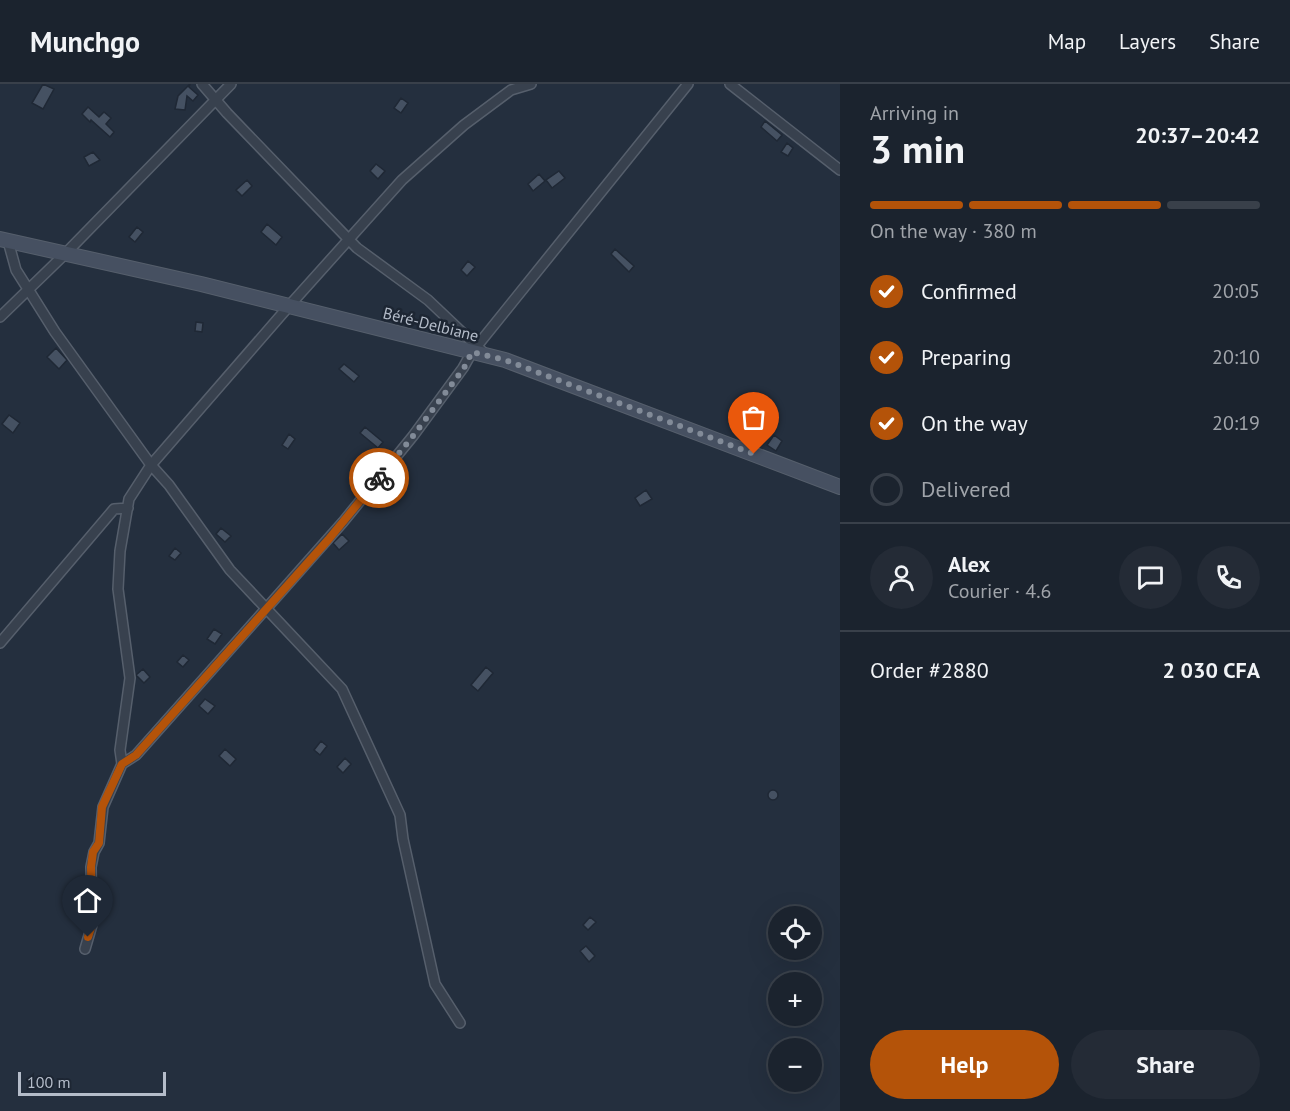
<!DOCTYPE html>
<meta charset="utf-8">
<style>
body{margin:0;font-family:"PT Sans",sans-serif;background:#242b36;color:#f1f3f6;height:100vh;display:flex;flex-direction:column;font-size:22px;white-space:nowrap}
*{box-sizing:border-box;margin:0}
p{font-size:20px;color:#a0a4aa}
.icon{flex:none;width:33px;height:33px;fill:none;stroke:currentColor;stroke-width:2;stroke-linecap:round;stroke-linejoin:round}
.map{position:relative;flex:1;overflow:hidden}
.details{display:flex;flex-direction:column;background:#1b232e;width:450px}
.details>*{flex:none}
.controls{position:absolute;left:768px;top:822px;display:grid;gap:12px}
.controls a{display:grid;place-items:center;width:54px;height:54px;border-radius:50%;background:#1b232e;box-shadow:0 6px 24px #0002,0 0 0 2px #39404a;font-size:30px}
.scale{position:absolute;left:18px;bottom:15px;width:148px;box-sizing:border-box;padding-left:6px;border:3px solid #b4bcc9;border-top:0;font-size:16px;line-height:21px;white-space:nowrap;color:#b4bcc9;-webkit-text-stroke:4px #1d2633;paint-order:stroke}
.pin{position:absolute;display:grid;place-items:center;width:51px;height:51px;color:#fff;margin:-62px -26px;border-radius:50% 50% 50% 0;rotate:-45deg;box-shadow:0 0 6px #0007}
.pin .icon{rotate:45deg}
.courier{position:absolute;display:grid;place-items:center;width:60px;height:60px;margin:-30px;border:4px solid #b45309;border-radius:50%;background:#fff;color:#222;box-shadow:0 2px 8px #0007}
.headline em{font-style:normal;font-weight:600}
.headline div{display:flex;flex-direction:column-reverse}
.headline{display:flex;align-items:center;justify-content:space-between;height:102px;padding:0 30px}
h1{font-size:39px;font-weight:600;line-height:45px}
.bar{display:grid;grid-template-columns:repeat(4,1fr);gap:9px 6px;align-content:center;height:72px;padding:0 30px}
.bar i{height:8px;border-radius:4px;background:#39404a}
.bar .current{background:#b45309}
.bar p{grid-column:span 4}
.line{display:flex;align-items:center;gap:15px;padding:0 30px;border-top:2px solid #39404a}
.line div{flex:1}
.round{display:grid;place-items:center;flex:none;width:63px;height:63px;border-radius:32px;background:#242b36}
ol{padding:0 30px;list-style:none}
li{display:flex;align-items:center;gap:18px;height:66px}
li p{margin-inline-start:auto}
li .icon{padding:6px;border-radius:50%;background:#b45309;color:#fff;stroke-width:4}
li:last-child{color:#a0a4aa}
li i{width:33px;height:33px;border:3px solid #39404a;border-radius:50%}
.cta{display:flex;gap:12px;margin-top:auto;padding:12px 30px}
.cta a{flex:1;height:69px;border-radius:36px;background:#b45309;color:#fff;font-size:24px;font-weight:600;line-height:69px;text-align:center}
.cta a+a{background:#242b36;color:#f1f3f6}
header{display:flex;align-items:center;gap:36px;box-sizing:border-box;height:84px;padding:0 30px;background:#1b232e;border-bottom:2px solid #39404a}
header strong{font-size:28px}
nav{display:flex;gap:33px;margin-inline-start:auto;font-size:21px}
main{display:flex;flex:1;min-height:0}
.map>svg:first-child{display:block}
.building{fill:#455162;stroke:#1f2835;stroke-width:1.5}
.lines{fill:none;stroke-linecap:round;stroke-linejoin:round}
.street-casing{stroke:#565f6c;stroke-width:12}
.secondary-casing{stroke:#565f6c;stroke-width:16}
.street{stroke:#38414e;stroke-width:9}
.secondary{stroke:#465061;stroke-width:14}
.done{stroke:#828b98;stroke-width:6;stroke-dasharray:0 10.8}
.route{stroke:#b45309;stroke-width:8}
.labels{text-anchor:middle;stroke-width:5;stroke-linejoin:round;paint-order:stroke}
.street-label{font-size:16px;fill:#b4bcc9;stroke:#1d2633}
</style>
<header>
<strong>Munchgo</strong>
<nav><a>Map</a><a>Layers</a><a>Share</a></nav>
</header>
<main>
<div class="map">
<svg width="840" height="1027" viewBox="0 0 840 1027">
<rect width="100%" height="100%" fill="#242f3e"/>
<!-- building -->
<path class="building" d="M43,0l11,5 -11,20 -11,-6z
M190,0l-1,3 9,8 -5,6 -6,-5 -2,14 -10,-1 3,-13z
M401,14l7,5 -7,10 -7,-5z
M88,23l11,10 5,-5 7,6 -5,6 8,8 -4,5 -19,-17 -1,2 -8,-8z
M765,37l17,14 -5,6 -16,-14z
M787,59l6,5 -5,8 -7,-4z
M93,68l7,8 -11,6 -5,-9z
M376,80l9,7 -7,8 -8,-8z
M559,87l6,7 -13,10 -6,-8z
M539,90l6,7 -12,10 -5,-7z
M247,96l5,6 -10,10 -6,-6z
M267,140l15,13 -6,8 -15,-13z
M137,143l6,5 -8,10 -6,-5z
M615,165l19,17 -5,6 -18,-18z
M468,177l7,6 -8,9 -6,-6z
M196,238l7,1 -1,9 -7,-1z
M56,264l11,12 -8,9 -12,-12z
M344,280l15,12 -5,6 -15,-13z
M9,331l11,8 -7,10 -11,-9z
M365,343l18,15 -5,6 -18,-15z
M289,350l6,5 -7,10 -6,-4z
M774,351l8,6 -6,10 -9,-6z
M646,406l6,9 -12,7 -5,-8z
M221,444l10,8 -6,6 -9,-8z
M342,450l7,7 -10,9 -6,-7z
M175,464l6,5 -6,7 -6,-4z
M214,545l8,5 -7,10 -8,-5z
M183,571l6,5 -6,7 -6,-5z
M486,583l7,6 -15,18 -7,-6z
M143,585l7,8 -6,6 -8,-8z
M205,615l10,7 -7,8 -9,-8z
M321,657l6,5 -7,9 -6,-5z
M225,665l11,10 -6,7 -11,-10z
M345,674l6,6 -8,9 -6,-6z
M768 711a5 5 0 1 1 10 0a5 5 0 1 1-10 0Z
M590,833l6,5 -8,8 -5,-5z
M586,862l9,10 -6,6 -9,-11z"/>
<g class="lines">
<!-- street casing -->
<g class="street-casing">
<path id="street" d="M202,0l25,29 130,135 71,52 57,54
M730,0l110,86
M8,157l8,29 12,19 27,43 96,133 18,20 61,85 112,119 58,126 3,24 32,145 25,39
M0,233l65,-63 166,-170
M477,262l211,-262
M0,559l114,-134 14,-1
M122,680l14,-9 207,-233 70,-86 50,-68 9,-16
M85,865l7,-24 -1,-58 3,-15 5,-9 4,-36 19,-43 -2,-14 10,-72 -12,-89 2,-38 9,-52 22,-34 138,-159 113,-126 62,-55 47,-35 20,-6"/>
</g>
<!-- secondary casing -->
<g class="secondary-casing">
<path id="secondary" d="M0,155l201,45 304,76 335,127"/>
</g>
<!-- street -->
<use href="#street" class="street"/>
<!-- secondary -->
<use href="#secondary" class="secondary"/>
</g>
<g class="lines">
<!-- done -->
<path class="done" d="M379,394l34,-42 51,-68 8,-16 33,8 249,94"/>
<!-- route -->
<path class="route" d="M88,853l4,-12 -1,-58 2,-15 6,-9 3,-36 20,-43 14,-9 192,-215 51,-62"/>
</g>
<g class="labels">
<!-- street labels -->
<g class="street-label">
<text transform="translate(431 240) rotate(14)" y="6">Béré-Delbiane</text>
</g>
</g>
</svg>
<div class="controls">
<a><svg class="icon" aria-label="locate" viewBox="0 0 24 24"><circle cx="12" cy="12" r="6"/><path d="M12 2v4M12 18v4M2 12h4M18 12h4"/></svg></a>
<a>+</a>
<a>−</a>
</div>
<div class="scale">100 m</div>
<div class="pin" style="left:754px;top:370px;background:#ea580c"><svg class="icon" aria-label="bag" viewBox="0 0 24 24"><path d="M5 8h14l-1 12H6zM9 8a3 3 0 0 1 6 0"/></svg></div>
<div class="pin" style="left:88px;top:853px;background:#1f2937"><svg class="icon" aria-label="home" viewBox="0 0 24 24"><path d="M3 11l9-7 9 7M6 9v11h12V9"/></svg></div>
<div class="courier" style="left:379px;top:394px"><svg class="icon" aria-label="bike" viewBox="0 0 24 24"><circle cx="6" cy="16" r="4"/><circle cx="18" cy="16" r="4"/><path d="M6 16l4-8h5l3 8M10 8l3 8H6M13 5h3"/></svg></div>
</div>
<section class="details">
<div class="headline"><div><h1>3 min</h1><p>Arriving in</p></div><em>20:37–20:42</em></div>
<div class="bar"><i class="current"></i><i class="current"></i><i class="current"></i><i></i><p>On the way · 380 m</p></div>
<ol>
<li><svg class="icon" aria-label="check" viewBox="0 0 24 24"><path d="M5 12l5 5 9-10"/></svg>Confirmed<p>20:05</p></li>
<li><svg class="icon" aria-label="check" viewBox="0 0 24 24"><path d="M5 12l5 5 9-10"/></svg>Preparing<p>20:10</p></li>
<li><svg class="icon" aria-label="check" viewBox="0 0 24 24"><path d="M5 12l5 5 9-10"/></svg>On the way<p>20:19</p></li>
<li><i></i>Delivered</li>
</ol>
<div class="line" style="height:108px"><a class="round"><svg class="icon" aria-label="person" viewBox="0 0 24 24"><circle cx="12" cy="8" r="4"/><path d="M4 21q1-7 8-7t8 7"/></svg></a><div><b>Alex</b><p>Courier · 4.6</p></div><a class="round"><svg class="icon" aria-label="chat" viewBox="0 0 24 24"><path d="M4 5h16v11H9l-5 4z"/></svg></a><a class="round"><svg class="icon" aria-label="phone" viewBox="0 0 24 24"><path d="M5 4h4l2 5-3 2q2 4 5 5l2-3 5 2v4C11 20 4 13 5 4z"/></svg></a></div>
<div class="line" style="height:78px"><div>Order #2880</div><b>2 030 CFA</b></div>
<div class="cta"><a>Help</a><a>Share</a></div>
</section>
</main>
